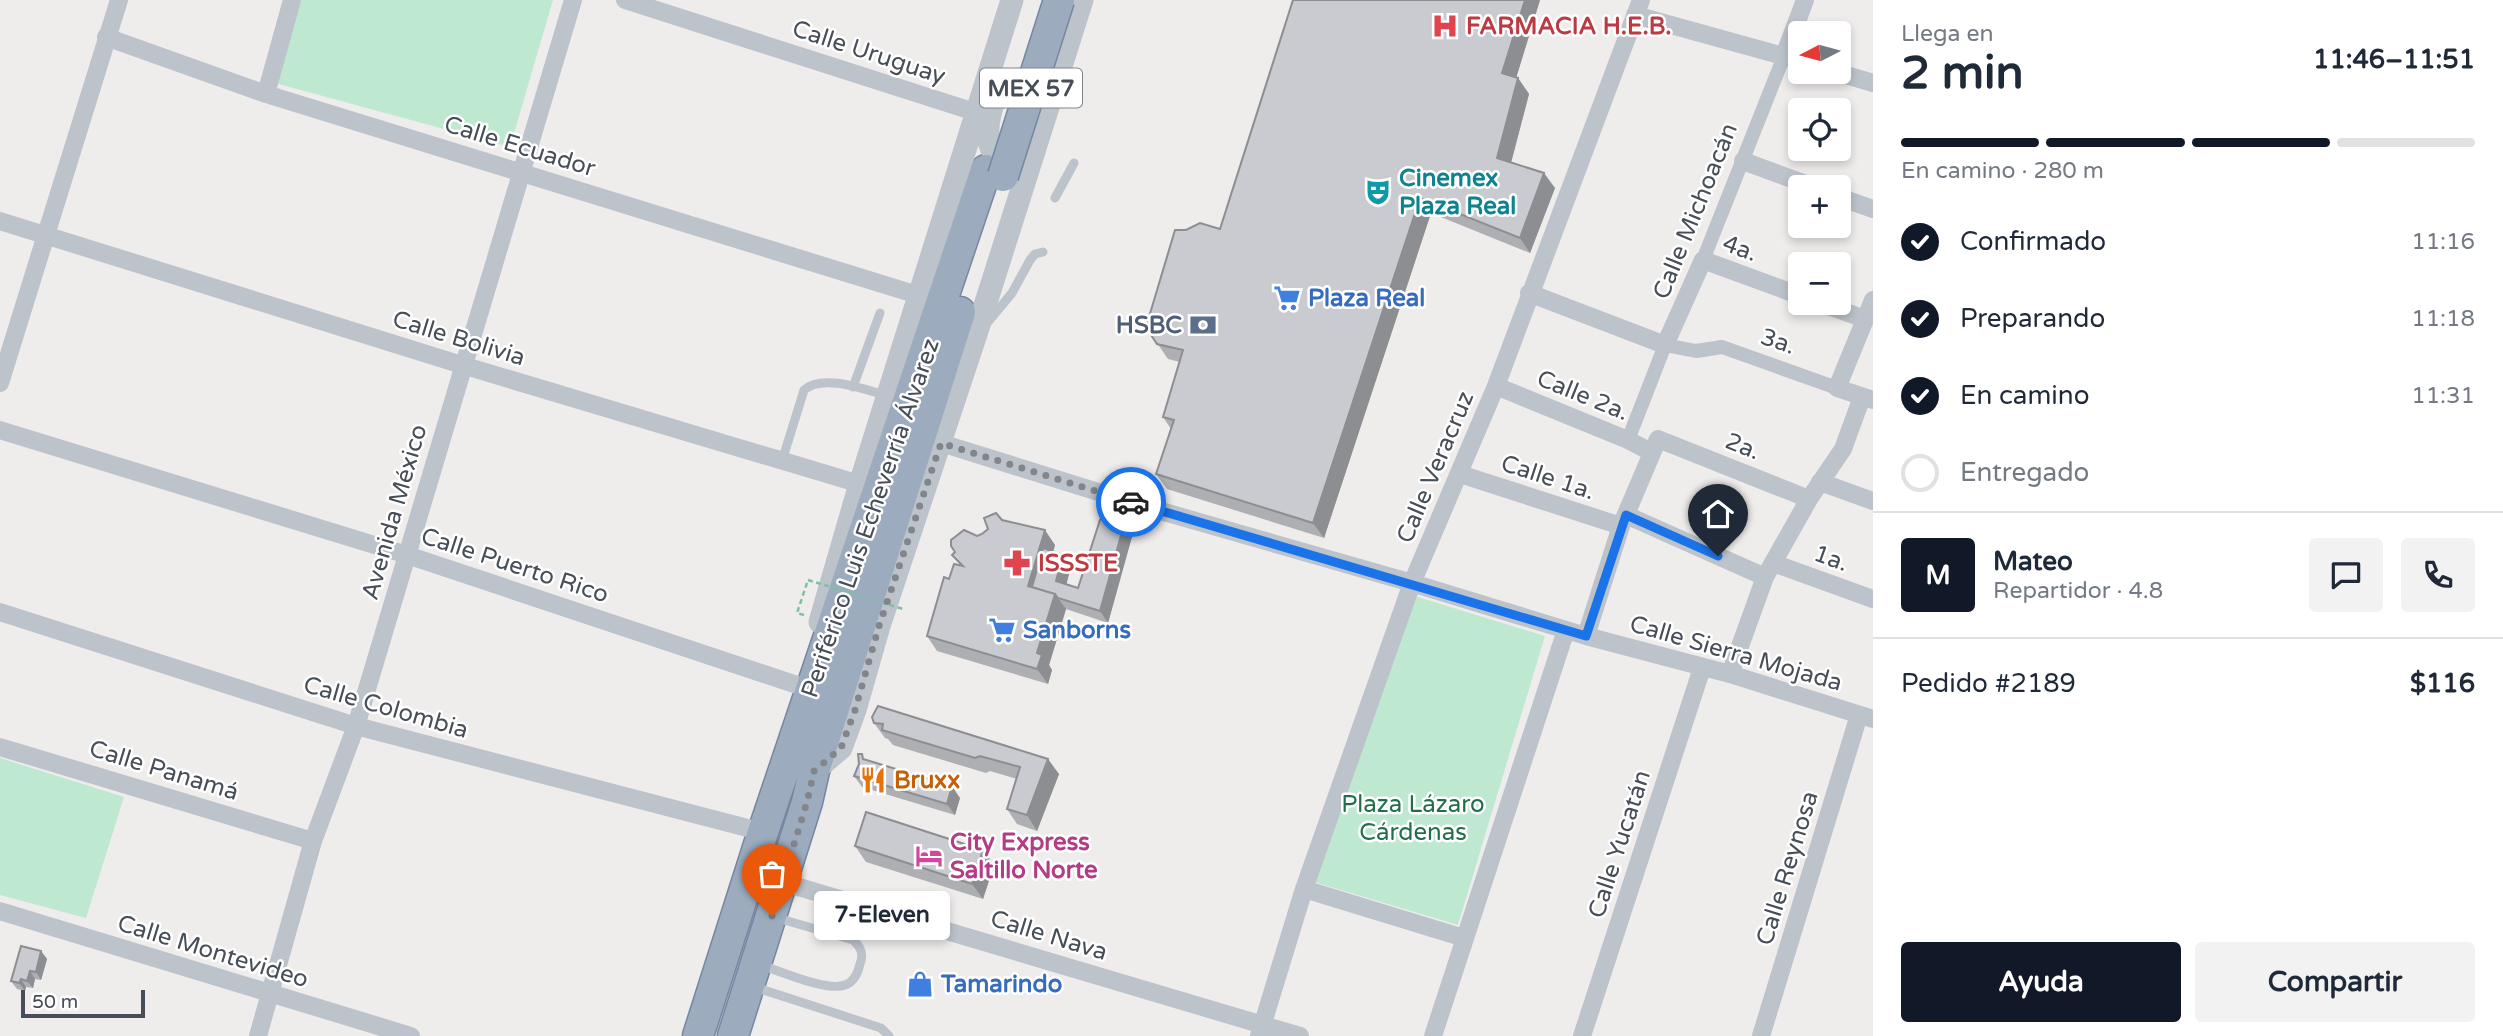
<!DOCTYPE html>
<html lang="es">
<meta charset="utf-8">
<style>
body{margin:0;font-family:"Varela Round",sans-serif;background:#f2f2f3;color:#1f2937;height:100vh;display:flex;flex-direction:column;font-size:26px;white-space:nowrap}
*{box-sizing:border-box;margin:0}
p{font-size:23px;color:#747a83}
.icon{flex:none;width:38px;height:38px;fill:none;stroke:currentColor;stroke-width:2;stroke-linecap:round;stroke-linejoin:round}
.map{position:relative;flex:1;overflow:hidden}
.drawer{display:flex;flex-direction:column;background:#fff;width:630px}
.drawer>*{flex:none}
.needle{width:46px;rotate:264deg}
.tools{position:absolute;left:1788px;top:21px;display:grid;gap:14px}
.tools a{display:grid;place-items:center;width:63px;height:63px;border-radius:7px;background:#fff;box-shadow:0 4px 10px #0003;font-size:35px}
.scale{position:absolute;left:21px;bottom:18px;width:124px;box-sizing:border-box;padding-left:7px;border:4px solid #474e57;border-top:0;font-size:19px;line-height:24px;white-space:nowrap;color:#474e57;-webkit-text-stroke:5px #fff;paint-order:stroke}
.pin{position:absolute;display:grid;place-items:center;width:60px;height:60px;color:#fff;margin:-72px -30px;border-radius:50% 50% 50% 0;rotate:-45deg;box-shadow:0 0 7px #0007}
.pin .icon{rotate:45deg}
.courier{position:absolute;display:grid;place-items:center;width:70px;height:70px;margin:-35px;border:5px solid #1a73e8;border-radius:50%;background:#fff;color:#222;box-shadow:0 2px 9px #0007}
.bubble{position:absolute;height:49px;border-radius:7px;background:#fff;box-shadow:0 4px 10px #0003;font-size:23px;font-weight:700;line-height:49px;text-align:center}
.head em{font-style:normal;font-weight:700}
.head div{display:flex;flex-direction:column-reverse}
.head{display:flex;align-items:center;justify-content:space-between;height:119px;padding:0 28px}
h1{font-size:46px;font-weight:700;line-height:52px}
.bar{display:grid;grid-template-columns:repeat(4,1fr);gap:10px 7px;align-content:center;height:84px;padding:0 28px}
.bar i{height:9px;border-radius:5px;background:#e0e1e3}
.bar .active{background:#111827}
.bar p{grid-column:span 4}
.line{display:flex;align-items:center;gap:18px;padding:0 28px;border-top:2px solid #e0e1e3}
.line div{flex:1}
.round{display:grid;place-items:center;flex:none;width:74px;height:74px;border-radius:7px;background:#f2f2f3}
ol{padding:0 28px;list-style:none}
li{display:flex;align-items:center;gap:21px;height:77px}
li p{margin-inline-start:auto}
li .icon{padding:7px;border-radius:50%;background:#111827;color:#fff;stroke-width:4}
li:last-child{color:#747a83}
li i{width:38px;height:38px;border:4px solid #e0e1e3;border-radius:50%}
.primary-button{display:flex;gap:14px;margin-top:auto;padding:14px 28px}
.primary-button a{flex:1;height:80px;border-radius:7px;background:#111827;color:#fff;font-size:28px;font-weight:700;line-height:80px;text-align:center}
.primary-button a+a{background:#f2f2f3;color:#1f2937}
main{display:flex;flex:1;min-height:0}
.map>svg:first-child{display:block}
.green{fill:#bfe8d1}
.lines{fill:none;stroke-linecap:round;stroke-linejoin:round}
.trunk-casing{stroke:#7587a1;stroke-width:33}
.path{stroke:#7bc1a2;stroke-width:2.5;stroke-dasharray:5 3.5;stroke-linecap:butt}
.service{stroke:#bcc3ca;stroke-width:9}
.pedestrian{stroke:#bcc3ca;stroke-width:14}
.minor{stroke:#bcc3ca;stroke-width:18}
.tertiary{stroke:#bcc3ca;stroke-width:23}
.trunk{stroke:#9cabbe;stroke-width:30}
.trunk-bridge-casing{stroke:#7587a1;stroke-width:33;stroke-linecap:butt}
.path-bridge{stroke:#7bc1a2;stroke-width:2.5;stroke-dasharray:5 3.5;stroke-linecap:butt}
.trunk-bridge{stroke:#9cabbe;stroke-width:30}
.wall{fill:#aeafb3}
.shaded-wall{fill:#8d8e92}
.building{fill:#cacbd0;stroke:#8d8e92;stroke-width:2}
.done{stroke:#82858b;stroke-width:7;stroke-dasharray:0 12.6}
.route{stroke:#1a73e8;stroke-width:9}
.labels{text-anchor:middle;stroke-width:5;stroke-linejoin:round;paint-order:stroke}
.shield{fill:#fff;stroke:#7e8389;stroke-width:2}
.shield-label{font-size:23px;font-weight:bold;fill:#474e57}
.health-label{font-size:24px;font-weight:bold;fill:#be3a42;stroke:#fff;text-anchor:start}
.street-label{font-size:24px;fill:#474e57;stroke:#fff}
.culture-label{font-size:24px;font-weight:bold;fill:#0d838f;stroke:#fff;text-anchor:start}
.shop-label{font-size:24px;font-weight:bold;fill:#366cbe;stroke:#fff;text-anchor:start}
.service-label{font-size:24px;font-weight:bold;fill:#4e5e75;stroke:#fff;text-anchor:end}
.food-label{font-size:24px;font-weight:bold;fill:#c56008;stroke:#fff;text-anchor:start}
.park-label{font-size:24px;fill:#216e4c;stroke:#fff}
.hotel-label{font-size:24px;font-weight:bold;fill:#b23c85;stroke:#fff;text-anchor:start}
</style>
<main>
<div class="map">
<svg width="1873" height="1036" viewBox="0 0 1873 1036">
<rect width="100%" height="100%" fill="#efecec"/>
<!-- green -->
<path class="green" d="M299,0h254l-43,147 -235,-64z
M1408,594l137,42 -87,289 -144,-43z
M0,758l124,39 -38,121 -86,-23z"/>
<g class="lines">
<!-- trunk casing -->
<g class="trunk-casing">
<path id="trunk" d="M698,1036l65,-204 223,-662
M733,1036l74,-234 7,-31 146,-459"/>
</g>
<!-- path -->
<path class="path" d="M804,615l-7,-2 11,-33"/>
<!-- service -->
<path class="service" d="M1055,198l19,-35
M987,323l25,-30 18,-33 5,-6 8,-2
M853,387l27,-74
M782,461l22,-71c19,-17 62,0 84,6
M761,965c19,6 66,27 84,20 9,-3 13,-12 15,-21 4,-10 1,-17 -7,-24l-79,-23
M754,987l127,41 8,8"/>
<!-- pedestrian -->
<path class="pedestrian" d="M1703,260l81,-204
M1628,440l37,-95 31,6 26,-4 115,41"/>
<!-- minor -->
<path class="minor" d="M625,0l353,113
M1635,15l166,46
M106,37l160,57 655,202
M1784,56l21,-56
M1836,72l37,11
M266,94l26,-94
M1743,161l71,26
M1839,197l34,12
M0,221l462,144 398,119
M1529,293l136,52 38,-85 98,36
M1873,300l-36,88 36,12
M1820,303l45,16
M0,383l119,-383
M1496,386l132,54 23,12
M0,430l407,125 405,135
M941,443l199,62 272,78 174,53 144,38 143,45
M1460,474l161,52
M1820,482l53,19
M1626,515l139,62
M1773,563l100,36
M0,612l356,114 407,106
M1586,636l35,-110 37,-87 151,60
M1730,674l35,-97 44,-78 34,-50 19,-52
M0,747l313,94
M782,882l518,154
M1304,889l160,49
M0,911l411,125
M258,1036l55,-195 43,-115 217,-726
M1259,1036l45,-147 108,-306 84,-197 145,-386
M1433,1036l133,-406
M1582,1036l120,-368
M1761,1036l98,-321"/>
<!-- tertiary -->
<path class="tertiary" d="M992,107c-10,32 -2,49 24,70
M820,622l40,-138 152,-484
M814,771l27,-23 14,-38 24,-84 97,-292 106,-334"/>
<!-- trunk -->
<use href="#trunk" class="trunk"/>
<!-- trunk-bridge casing -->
<g class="trunk-bridge-casing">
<path id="trunk-bridge" d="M1003,176l56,-176"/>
</g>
<!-- path-bridge -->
<path class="path-bridge" d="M808,580l95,29"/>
<!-- trunk-bridge -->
<use href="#trunk-bridge" class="trunk-bridge"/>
</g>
<!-- wall -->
<path class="wall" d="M1293,0h247l-24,78h2l11,16 -18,69 44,25 -25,65 -99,-40 -107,325 -157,-49 -11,-15 15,-45 -8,-12 17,-55 -12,-3 -22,-32 74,-98z
M1002,520l53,25 -2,7 18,15 -5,17 12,4 55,-55 -25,90 -42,-14 -17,56 3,5 -4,14 -111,-33 -10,-15 22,-57 11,-14 -8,-10 25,-19z
M872,717l187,57 -22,57 -20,-7 -10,-15 10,-30 -27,-8 -4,2 -93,-28 -5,-6 -3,-1 -11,-15z
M866,760l94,38 -5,17 -93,-28 -8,-11z
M855,846l128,4 11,15 -11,34 -117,-37z
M41,951l6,8 -6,21 -6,-1 -2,9 -7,-1 -1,4 -8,-2 -6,-8z"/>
<!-- shaded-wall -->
<path class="shaded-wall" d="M1525,0h15l-27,88 -11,-15z
M1518,78l11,16 -21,80 -11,-16z
M1544,173l11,15 -25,65 -10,-15z
M1420,198l11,15 -107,325 -11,-15z
M1125,521l8,12 -25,90 -8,-12z
M1045,530l10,15 -13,48 -14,-7z
M1063,555l8,12 -7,26 -8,-12z
M1055,594l11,15 -17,56 3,5 -4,14 -11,-15v-16z
M1048,759l11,15 -22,57 -10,-16z
M952,786l8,12 -5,17 -8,-11z
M983,850l11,15 -11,34 -11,-15z
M41,951l6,8 -6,21 -5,-8z
M30,971l5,8 -2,9 -6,-7z
M21,979l5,8 -1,4 -6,-8z"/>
<!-- building -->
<path class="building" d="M1293,0h232l-23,73 16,5 -21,80 47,15 -24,65 -100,-40 -107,325 -157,-49 18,-54 -11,-3 20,-67 -26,-6 -11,-17 29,-97h11l14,-7 20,6z
M996,513l6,7 43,10 -17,56 27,8 -18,59 5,2 -5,14 -110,-33 17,-59 5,2 5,-15 9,2 -11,-11 3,-3 -4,-6v-6l13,-10 13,6 5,-2 6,-5 -4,-11z
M1109,514l16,7 -25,90 -42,-13 -3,-4 -23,-7 11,-39 20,7 -7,26 22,7 22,-68z
M878,706l170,53 -21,56 -20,-6 13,-42 -40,-11 -5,2 -93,-28 1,-6 -9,-1 -2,-6z
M858,754h4l1,5 89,27 -5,18 -93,-28 5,-12z
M866,812l117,38 -11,34 -117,-38z
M21,946l20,5 -5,21 -6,-1 -3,10 -6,-2 -2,4 -8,-2z"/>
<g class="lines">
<!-- done -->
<path class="done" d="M772,916l35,-114 7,-31 27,-23 14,-38 24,-84 62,-183 190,59"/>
<!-- route -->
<path class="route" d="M1131,502l455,134 40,-121 92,41"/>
</g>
<!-- icons -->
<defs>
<g id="hospital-bare" transform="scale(2.1)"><path d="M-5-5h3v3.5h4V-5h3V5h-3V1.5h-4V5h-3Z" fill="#e0444e" stroke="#fff" stroke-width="2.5" paint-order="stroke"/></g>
<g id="theatre-bare" transform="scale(2.1)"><path d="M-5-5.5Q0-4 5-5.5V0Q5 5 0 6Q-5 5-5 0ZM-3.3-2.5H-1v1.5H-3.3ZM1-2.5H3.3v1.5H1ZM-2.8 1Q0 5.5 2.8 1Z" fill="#0f9aa8" stroke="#fff" stroke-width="2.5" paint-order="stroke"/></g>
<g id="supermarket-bare" transform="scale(2.1)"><path d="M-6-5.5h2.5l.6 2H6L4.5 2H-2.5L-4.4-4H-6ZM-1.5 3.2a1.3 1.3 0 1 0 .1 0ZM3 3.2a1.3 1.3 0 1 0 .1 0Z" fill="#3f7fe0" stroke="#fff" stroke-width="2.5" paint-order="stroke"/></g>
<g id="bank-bare" transform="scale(2.1)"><path d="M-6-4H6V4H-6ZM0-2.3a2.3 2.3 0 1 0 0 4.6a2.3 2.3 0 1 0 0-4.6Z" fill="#5c6f8a" stroke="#fff" stroke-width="2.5" paint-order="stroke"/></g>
<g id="pharmacy-bare" transform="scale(2.1)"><path d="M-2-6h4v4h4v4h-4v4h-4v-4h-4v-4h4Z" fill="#e0444e" stroke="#fff" stroke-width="2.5" paint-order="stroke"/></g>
<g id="restaurant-bare" transform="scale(2.1)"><path d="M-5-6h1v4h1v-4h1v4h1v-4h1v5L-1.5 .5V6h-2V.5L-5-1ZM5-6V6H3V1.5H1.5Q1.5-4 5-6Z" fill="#e8710a" stroke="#fff" stroke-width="2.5" paint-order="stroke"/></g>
<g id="hotel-bare" transform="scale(2.1)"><path d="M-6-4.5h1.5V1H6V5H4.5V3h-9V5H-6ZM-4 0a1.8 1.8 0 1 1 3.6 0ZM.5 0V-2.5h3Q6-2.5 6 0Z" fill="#d1479c" stroke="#fff" stroke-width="2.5" paint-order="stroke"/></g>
<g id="shop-bare" transform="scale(2.1)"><path d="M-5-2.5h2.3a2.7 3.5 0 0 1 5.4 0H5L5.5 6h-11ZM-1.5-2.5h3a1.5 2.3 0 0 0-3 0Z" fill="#3f7fe0" stroke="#fff" stroke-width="2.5" paint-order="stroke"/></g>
</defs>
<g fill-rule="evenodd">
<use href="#hospital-bare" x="1445" y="26"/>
<use href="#theatre-bare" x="1378" y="192"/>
<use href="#supermarket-bare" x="1287" y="298"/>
<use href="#bank-bare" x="1203" y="325"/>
<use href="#pharmacy-bare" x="1017" y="563"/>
<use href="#supermarket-bare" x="1002" y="630"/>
<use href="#restaurant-bare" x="873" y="780"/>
<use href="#hotel-bare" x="929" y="856"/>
<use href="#shop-bare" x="920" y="984"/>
</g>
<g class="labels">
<!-- shield labels -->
<rect class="shield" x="980" y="68.5" width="102" height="39" rx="5"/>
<g class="shield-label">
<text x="1031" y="96">MEX 57</text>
</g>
<!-- health labels -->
<g class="health-label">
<text x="1466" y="34">FARMACIA H.E.B.</text>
<text x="1038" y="571">ISSSTE</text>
</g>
<!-- street labels -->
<g class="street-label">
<text transform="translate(869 52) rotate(18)" y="8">Calle Uruguay</text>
<text transform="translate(520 146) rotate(17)" y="8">Calle Ecuador</text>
<text transform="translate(1695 211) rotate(-68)" y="8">Calle Michoacán</text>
<text transform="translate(1740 248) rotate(20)" y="8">4a.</text>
<text transform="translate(459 338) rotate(17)" y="8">Calle Bolivia</text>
<text transform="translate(1778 341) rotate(19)" y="8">3a.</text>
<text transform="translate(1583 395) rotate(22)" y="8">Calle 2a.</text>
<text transform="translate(1743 446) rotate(22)" y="8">2a.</text>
<text transform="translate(1435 467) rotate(-67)" y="8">Calle Veracruz</text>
<text transform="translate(1548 477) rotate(18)" y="8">Calle 1a.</text>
<text transform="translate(394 512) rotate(-74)" y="8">Avenida México</text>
<text transform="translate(870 518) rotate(-71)" y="8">Periférico Luis Echeverría Álvarez</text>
<text transform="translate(1831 558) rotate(20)" y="8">1a.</text>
<text transform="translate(515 565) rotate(18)" y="8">Calle Puerto Rico</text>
<text transform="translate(1736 653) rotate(16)" y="8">Calle Sierra Mojada</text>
<text transform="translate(386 707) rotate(16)" y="8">Calle Colombia</text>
<text transform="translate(164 770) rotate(17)" y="8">Calle Panamá</text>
<text transform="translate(1619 844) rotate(-72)" y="8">Calle Yucatán</text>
<text transform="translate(1787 868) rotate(-73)" y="8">Calle Reynosa</text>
<text transform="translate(1049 935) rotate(17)" y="8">Calle Nava</text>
<text transform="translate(213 951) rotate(17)" y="8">Calle Montevideo</text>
</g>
<!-- culture labels -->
<g class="culture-label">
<text x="1399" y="186">Cinemex<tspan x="1399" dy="28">Plaza Real</tspan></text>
</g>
<!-- shop labels -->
<g class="shop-label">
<text x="1308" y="306">Plaza Real</text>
<text x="1023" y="638">Sanborns</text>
<text x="941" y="992">Tamarindo</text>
</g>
<!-- service labels -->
<g class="service-label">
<text x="1182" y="333">HSBC</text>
</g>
<!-- food labels -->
<g class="food-label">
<text x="894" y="788">Bruxx</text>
</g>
<!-- park labels -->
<g class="park-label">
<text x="1413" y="812">Plaza Lázaro<tspan x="1413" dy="28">Cárdenas</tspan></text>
</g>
<!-- hotel labels -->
<g class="hotel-label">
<text x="950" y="850">City Express<tspan x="950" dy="28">Saltillo Norte</tspan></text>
</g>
</g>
</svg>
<div class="tools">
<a><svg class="needle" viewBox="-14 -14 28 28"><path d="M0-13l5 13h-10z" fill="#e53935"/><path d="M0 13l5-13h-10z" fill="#747a83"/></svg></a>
<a><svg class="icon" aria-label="locate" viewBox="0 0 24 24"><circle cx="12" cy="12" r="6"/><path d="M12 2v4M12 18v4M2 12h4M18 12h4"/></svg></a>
<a>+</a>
<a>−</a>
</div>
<div class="scale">50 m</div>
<div class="pin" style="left:772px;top:916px;background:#ea580c"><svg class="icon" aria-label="bag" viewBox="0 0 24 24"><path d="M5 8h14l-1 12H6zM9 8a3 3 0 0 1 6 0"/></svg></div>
<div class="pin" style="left:1718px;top:556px;background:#1f2937"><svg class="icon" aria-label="home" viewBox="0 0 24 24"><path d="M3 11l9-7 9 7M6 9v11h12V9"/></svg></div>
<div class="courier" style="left:1131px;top:502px"><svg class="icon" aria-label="car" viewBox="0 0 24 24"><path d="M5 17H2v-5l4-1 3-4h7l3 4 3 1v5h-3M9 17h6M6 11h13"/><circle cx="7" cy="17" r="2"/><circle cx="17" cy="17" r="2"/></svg></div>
<div class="bubble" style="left:814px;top:891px;width:136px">7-Eleven</div>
</div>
<section class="drawer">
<div class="head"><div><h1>2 min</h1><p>Llega en</p></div><em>11:46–11:51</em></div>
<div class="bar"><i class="active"></i><i class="active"></i><i class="active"></i><i></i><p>En camino · 280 m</p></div>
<ol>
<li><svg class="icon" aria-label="check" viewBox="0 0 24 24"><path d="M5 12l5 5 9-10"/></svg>Confirmado<p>11:16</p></li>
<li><svg class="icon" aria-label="check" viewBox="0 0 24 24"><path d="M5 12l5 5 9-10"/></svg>Preparando<p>11:18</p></li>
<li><svg class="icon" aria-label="check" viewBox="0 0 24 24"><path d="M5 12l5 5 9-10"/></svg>En camino<p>11:31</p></li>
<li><i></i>Entregado</li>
</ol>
<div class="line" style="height:126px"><b class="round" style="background:#111827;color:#fff">M</b><div><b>Mateo</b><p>Repartidor · 4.8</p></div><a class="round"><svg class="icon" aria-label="chat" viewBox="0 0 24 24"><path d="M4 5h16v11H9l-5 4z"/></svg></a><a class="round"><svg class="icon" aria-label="phone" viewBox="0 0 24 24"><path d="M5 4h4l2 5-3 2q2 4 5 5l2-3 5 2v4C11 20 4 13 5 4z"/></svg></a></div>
<div class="line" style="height:91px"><div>Pedido #2189</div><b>$116</b></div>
<div class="primary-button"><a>Ayuda</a><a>Compartir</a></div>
</section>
</main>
